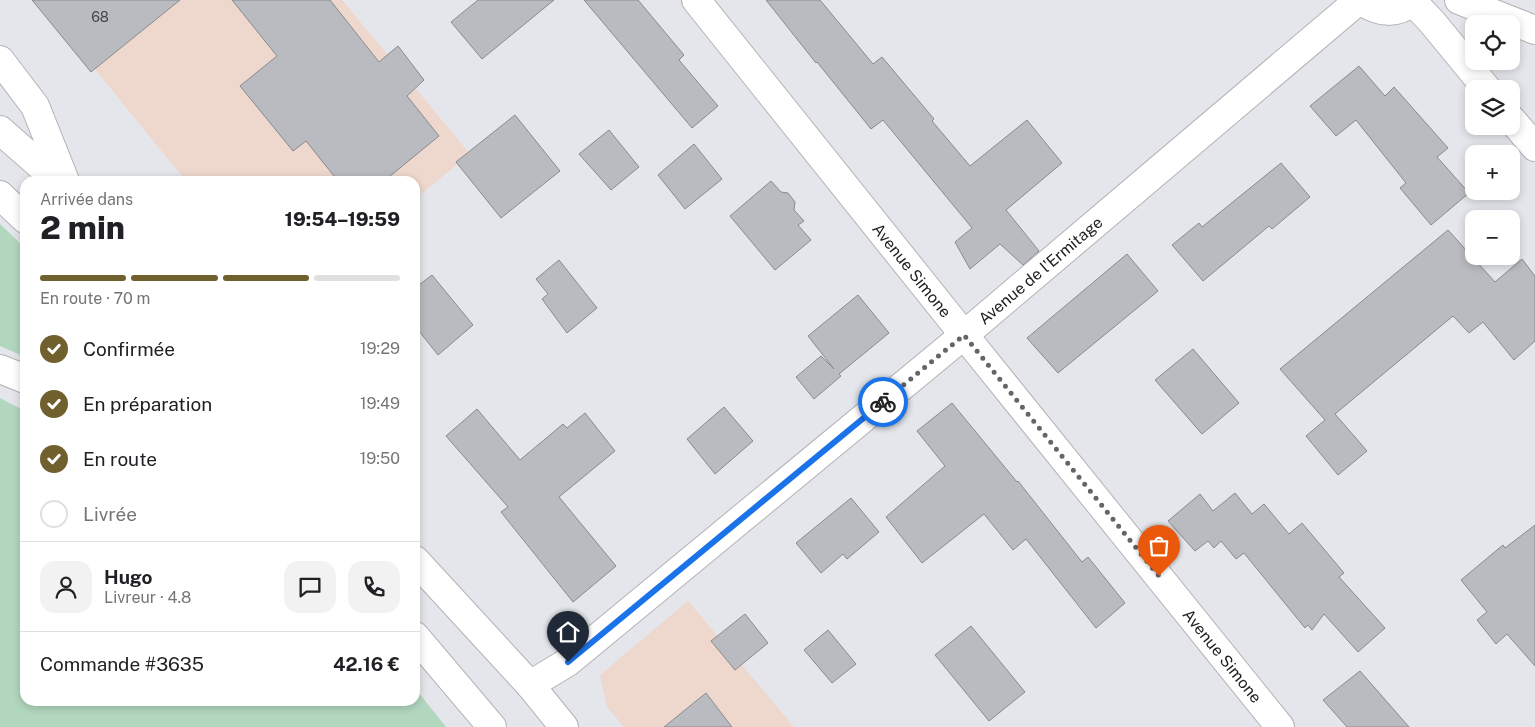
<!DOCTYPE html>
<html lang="fr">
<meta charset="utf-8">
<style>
body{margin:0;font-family:"Public Sans",sans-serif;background:#f2f2f2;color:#202124;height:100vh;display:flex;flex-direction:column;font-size:19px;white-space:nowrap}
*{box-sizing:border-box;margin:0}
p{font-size:16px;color:#757577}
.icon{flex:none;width:28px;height:28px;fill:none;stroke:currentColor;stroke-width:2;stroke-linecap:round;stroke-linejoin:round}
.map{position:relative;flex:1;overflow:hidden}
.drawer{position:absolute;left:20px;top:176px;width:400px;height:530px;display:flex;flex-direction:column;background:#fff;border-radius:15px;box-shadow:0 2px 8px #0003}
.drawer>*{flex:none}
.tools{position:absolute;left:1465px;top:15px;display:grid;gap:10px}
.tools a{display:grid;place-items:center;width:55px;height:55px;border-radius:10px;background:#fff;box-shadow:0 2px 8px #0003;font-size:25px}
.pin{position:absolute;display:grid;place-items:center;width:42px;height:42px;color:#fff;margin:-51px -21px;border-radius:50% 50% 50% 0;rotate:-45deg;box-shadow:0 0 5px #0007}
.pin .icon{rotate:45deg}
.courier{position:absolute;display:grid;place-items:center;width:50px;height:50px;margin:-25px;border:4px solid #1a73e8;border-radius:50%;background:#fff;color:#222;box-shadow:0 1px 6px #0007}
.summary em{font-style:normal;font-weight:800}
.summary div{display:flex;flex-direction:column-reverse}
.summary{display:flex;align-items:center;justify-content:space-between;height:85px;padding:0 20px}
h1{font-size:32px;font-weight:800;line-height:38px}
.bar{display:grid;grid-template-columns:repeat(4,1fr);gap:8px 5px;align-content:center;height:60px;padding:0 20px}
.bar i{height:6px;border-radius:4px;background:#e0e0e0}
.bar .active{background:#70602d}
.bar p{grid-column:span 4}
.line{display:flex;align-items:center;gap:12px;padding:0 20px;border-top:1px solid #e0e0e0}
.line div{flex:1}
.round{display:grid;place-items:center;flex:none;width:52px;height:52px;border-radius:15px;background:#f2f2f2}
ol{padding:0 20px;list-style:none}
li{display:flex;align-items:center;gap:15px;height:55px}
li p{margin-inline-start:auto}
li .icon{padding:5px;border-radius:50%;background:#70602d;color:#fff;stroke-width:4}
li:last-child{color:#757577}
li i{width:28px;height:28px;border:2px solid #e0e0e0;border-radius:50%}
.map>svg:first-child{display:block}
.commercial{fill:#eed7cc}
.green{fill:#b2d7bf}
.building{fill:#babbc0;stroke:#898a8e}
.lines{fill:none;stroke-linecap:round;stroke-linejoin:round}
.minor-casing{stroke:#b2b3b8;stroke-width:30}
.major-casing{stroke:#b2b3b8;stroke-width:30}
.minor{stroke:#fff;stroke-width:28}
.major{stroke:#fff;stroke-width:28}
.done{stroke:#636568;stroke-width:5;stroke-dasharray:0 9}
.route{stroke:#1a73e8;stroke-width:6}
.labels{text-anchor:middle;stroke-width:4.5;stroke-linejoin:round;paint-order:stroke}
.number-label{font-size:14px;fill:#454649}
.street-label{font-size:16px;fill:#1e1f21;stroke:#fff}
</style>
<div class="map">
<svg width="1535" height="727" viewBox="0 0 1535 727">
<rect width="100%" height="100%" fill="#e4e6eb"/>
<!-- commercial -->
<path class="commercial" d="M57,0h285l128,154 -55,45v-18h-229l-140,-172z
M688,601l106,126h-170l-17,-20 -7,-32z"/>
<!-- green -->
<path class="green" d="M0,224l25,24v109l-25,-11z
M0,398l25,13v290h390v-13l31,39h-446z"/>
<!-- building -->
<path class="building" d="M32,0h148l-89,72z
M232,0h98l49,62 19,-16 26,34 -17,16 32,40 -55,45h-46l-32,-40 -13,10 -53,-65 37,-30z
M478,0h76l-72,59 -31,-37z
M584,0h54l46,55 -5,5 39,46 -26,22z
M766,0h54l53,64 9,-7 52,62 -2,2 38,45 57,-46 35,43 -56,47 33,41 -16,14 -23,-21 -30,25 -15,-27 17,-14 -89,-108 -12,9 -54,-67 -1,1z
M1359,66l26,30 9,-9 54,61 -11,9 32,36 -38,32 -31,-37 6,-5 -50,-63 -20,16 -26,-30z
M515,115l45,56 -59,47 -45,-56z
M609,130l30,37 -28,23 -32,-36z
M694,144l28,35 -37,30 -27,-34z
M1281,163l29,34 -38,32 -3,-3 -66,55 -31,-36 27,-22 3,4z
M771,181l10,11 7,1 7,9 -1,8 10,11 -6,4 13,15 -36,30 -45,-54z
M1448,230l47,52 27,-23 13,17v65l-21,19 -31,-38 -14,11 -16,-17 -118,98 32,37 -29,24 -32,-39 19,-16 -45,-51z
M1127,254l31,37 -100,82 -31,-35z
M559,260l38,48 -30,25 -25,-34 6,-5 -12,-15z
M432,275l41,50 -35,30 -23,-29v-38z
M858,295l31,38 -50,41 2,2 -27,23 -18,-22 25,-21 13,13 -26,-33z
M1193,349l46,54 -37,31 -47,-54z
M952,403l65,79 1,-1 64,81 6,-5 37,46 -29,25 -70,-89 -13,11 -29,-36 -62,49 -36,-46 59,-51 -28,-35z
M724,407l29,34 -38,33 -28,-35z
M477,409l43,51 43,-36 4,4 18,-15 30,38 -56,46 57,69 -43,36 -72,-90 7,-5 -62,-71z
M1235,493l17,21 12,-10 25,30 13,-11 42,50 -5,4 46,51 -27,24 -34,-38 -12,16 -4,-5 -3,3 -61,-75 -8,6 -15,-18 -7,7 -6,-7 -13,10 -27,-30 32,-27 13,17z
M851,498l28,34 -32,27 -4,-5 -22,19 -25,-30z
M1535,525v141l-28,-32 -11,10 -19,-24 10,-8 -26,-32 42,-35 2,3z
M745,614l23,29 -33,27 -24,-29z
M971,626l54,66 -36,29 -54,-66z
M828,630l28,34 -24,19 -28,-33z
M1360,671l49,56h-62l-24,-27z
M706,693l26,34h-68z"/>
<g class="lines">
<!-- minor casing -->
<g class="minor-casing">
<g id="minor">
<path id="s1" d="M696,0l268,335 316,392"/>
<path d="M1360,0c20,14 36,15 56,0"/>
<path d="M1459,0l76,30"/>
<path d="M1413,2l19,20 55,67"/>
<path d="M1511,119l24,28"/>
<path id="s2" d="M530,685l38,-23 396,-327 395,-335"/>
</g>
</g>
<!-- major casing -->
<g class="major-casing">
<path id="major" d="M0,60l35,46 30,75
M0,130l58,51
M0,195l25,24
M0,369l25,10
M415,560l115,125 34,42
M415,636l77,91"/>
</g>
<!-- minor -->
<use href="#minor" class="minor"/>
<!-- major -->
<use href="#major" class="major"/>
</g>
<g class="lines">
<!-- done -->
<path class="done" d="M883,402l81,-67 195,241"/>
<!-- route -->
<path class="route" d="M568,662l315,-260"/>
</g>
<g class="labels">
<!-- number labels -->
<g class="number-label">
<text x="100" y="22">68</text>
</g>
<!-- street labels -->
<g class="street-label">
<text dy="6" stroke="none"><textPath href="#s2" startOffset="658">Avenue de l'Ermitage</textPath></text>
<text dy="6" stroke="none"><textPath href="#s1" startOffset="346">Avenue Simone</textPath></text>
<text dy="6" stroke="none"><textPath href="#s1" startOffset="841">Avenue Simone</textPath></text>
</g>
</g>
</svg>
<div class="tools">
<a><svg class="icon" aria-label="locate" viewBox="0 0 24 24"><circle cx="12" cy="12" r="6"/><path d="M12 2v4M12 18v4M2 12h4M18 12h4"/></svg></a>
<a><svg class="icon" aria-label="layers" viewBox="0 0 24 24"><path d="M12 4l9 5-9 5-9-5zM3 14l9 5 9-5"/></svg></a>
<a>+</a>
<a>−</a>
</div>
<div class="pin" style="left:1159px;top:576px;background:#ea580c"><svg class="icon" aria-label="bag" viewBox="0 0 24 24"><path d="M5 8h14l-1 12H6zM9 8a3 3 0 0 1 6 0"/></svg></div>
<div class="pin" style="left:568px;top:662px;background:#1f2937"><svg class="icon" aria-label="home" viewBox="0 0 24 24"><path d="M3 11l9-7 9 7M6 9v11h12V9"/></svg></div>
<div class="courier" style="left:883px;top:402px"><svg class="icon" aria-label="bike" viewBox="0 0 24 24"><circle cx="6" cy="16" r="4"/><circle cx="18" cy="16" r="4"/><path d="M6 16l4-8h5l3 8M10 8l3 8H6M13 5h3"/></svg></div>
<section class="drawer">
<div class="summary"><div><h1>2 min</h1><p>Arrivée dans</p></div><em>19:54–19:59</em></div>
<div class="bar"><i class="active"></i><i class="active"></i><i class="active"></i><i></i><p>En route · 70 m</p></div>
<ol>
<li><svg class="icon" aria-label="check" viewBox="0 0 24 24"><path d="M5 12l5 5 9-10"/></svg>Confirmée<p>19:29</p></li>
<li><svg class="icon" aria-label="check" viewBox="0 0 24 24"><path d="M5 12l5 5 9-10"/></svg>En préparation<p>19:49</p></li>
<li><svg class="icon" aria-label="check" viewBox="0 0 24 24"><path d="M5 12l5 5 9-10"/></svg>En route<p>19:50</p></li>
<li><i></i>Livrée</li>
</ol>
<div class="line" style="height:90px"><a class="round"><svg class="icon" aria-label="person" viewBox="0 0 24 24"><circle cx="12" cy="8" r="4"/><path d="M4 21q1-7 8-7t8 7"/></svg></a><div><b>Hugo</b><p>Livreur · 4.8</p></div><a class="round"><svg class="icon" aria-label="chat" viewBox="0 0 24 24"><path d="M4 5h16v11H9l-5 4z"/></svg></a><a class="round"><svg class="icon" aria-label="phone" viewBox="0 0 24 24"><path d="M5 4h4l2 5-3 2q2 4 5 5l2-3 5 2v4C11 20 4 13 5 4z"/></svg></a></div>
<div class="line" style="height:65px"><div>Commande #3635</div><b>42.16 €</b></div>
</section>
</div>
